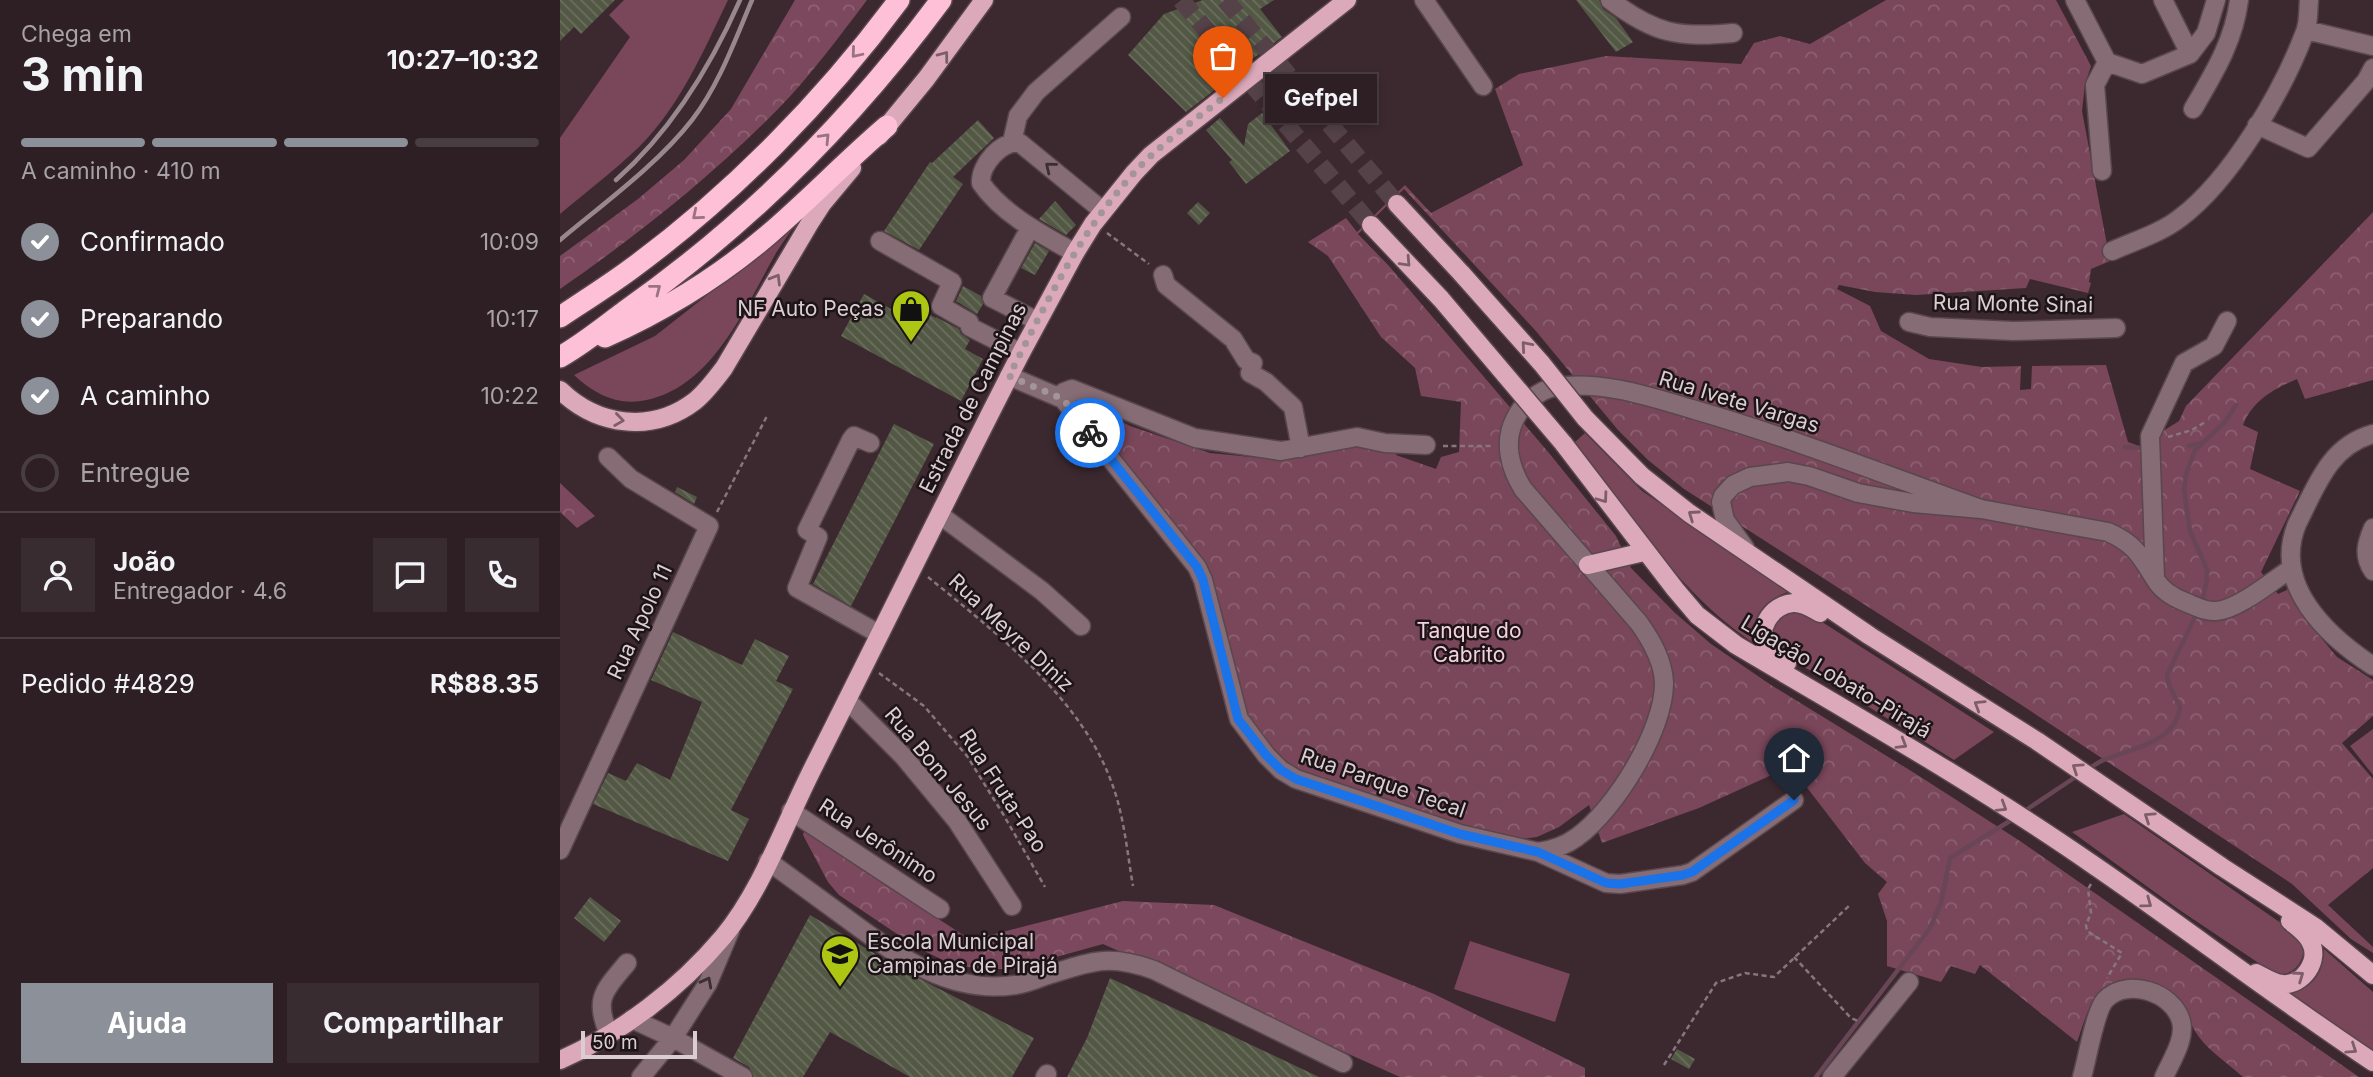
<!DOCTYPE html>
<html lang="pt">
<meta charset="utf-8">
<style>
body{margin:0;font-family:Inter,sans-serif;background:#392c31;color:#f1f3f6;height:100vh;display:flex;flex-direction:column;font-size:26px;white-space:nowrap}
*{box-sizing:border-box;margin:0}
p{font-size:23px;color:#a7a2a6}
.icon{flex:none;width:38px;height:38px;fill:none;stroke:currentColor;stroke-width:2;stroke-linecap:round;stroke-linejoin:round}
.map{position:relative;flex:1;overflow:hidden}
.panel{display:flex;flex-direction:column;background:#2d1f24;width:560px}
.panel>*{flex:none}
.scale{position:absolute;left:21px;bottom:18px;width:116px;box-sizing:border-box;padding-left:7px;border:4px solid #dbced2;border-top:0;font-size:19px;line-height:24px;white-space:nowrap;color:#dbced2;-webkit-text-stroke:5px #1d1417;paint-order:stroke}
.pin{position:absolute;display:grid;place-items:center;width:60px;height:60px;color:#fff;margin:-72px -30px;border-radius:50% 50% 50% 0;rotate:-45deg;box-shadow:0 0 7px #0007}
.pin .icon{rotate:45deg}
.courier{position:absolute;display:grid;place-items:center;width:70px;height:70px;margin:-35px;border:5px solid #1a73e8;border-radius:50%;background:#fff;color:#222;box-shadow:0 2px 9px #0007}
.bubble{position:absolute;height:49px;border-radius:0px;background:#2d1f24;box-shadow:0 4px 10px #0003,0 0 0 2px #483d41;font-size:23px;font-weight:700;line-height:49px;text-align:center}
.summary em{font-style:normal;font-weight:700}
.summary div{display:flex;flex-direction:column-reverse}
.summary{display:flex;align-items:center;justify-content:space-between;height:119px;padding:0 21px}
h1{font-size:46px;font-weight:700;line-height:52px}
.bar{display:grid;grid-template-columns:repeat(4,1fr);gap:10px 7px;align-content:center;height:84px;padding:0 21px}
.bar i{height:9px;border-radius:5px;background:#483d41}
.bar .selected{background:#8c9099}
.bar p{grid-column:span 4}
.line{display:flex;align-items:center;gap:18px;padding:0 21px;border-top:2px solid #483d41}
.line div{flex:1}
.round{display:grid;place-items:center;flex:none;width:74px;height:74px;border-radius:0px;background:#392c31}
ol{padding:0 21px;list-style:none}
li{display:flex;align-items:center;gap:21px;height:77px}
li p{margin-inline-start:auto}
li .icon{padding:7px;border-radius:50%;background:#8c9099;color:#fff;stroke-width:4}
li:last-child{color:#a7a2a6}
li i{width:38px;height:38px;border:4px solid #483d41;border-radius:50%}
.primary-button{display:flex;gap:14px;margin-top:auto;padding:14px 21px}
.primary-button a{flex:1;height:80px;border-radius:0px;background:#8c9099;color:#fff;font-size:28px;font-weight:700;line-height:80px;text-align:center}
.primary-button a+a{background:#392c31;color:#f1f3f6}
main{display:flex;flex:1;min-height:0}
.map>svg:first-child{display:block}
.grass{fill:#79465a}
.forest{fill:url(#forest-crowns)}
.park{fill:url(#park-crowns)}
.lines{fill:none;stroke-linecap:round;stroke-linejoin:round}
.stream{stroke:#694656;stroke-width:4.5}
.building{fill:url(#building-back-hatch)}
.major-tunnel{stroke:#544248;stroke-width:18;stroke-dasharray:18 9;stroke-linecap:butt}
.minor-casing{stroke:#59474d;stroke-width:21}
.major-casing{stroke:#59474d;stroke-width:21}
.highway-casing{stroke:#59474d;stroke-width:24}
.path{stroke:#87777c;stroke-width:2.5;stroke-dasharray:5 3.5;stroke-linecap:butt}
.minor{stroke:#856c75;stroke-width:18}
.major{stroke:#dca9bb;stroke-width:18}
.highway{stroke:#fec0d7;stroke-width:21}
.rail{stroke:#98888d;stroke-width:4.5}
.major-bridge-casing{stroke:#59474d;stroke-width:21;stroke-linecap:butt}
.major-bridge{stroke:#dca9bb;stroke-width:18}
.oneway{stroke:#997381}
.oneway2{stroke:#7c5e69}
.oneway3{stroke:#3c2e33}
.done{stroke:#a39499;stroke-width:7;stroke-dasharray:0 12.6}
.route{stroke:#1a73e8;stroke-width:9}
.labels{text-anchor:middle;stroke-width:5;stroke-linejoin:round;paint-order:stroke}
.street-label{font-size:21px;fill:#dbced2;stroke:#1d1417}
.poi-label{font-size:21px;fill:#dbced2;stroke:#1d1417;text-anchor:end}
.park-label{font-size:21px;fill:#f4d1dd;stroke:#1d1417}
</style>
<main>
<section class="panel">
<div class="summary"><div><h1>3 min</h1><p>Chega em</p></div><em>10:27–10:32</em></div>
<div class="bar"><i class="selected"></i><i class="selected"></i><i class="selected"></i><i></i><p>A caminho · 410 m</p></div>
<ol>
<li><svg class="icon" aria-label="check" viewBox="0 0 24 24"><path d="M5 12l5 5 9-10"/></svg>Confirmado<p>10:09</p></li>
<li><svg class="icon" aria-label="check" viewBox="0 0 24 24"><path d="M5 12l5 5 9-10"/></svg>Preparando<p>10:17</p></li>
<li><svg class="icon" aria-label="check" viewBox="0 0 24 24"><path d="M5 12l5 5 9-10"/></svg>A caminho<p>10:22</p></li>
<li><i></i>Entregue</li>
</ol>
<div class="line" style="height:126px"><a class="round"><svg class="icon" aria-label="person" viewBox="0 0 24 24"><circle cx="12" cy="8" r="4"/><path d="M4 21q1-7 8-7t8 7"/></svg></a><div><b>João</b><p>Entregador · 4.6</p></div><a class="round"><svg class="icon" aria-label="chat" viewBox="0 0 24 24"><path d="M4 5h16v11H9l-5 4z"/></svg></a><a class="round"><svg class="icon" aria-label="phone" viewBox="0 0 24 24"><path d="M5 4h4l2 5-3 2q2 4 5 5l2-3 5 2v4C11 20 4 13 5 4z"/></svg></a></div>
<div class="line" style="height:91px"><div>Pedido #4829</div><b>R$88.35</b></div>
<div class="primary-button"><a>Ajuda</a><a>Compartilhar</a></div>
</section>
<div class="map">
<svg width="1813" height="1077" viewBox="0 0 1813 1077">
<defs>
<pattern id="forest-crowns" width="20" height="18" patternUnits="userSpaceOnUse" patternTransform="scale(1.75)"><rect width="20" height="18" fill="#7c485d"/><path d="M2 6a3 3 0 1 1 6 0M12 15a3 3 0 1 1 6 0" fill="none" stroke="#8e6173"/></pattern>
<pattern id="park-crowns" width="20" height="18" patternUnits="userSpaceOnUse" patternTransform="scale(1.75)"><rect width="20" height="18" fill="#79465a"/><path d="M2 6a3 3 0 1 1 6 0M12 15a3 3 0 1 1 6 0" fill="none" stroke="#8b6071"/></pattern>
<pattern id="building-back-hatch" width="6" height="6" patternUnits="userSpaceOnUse" patternTransform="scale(1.75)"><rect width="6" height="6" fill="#535845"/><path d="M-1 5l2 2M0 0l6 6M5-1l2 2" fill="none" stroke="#6b6f5f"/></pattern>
</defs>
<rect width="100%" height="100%" fill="#3c2930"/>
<!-- grass -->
<path class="grass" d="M64,0h104c-25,52 -48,106 -89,147 -25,24 -53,45 -79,67v-76l70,-101 -21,-22z
M243,214c-9,13 -19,26 -27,39 -31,55 -65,138 -135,148 -26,4 -49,-9 -67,-26l81,-39 93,-73z
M1025,433l57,58 148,100c-27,10 -41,25 -33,54 -77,-49 -128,-132 -182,-203z
M1243,610l16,10 175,112 -40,28 -164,-102 -15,-15c-7,-21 9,-30 28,-33z
M1813,729v46l-23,-29z
M1564,814l164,114c4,4 10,8 13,13 8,13 -5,35 -21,33 -4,0 -8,-2 -11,-4l-91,-61 -106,-77z
M910,941l100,33 -15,48 -101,-33z
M1764,949l49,43v59l-85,-57c24,-5 36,-21 36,-45z"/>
<!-- forest -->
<path class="forest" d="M235,0h72c-28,37 -56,75 -88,108 -67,68 -141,127 -219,181v-33l78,-57 46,-39 47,-51z
M0,483l35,33 -18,12 -17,-16z
M245,828l51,38 115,74 152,-39 91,4 220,89 151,74v9h-185l-297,-133 -90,25h-36l-32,-8 -27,-13 -79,-53 -11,-13 -25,-47z"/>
<!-- park -->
<path class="park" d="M1326,0h170l35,66 -6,18 -3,27 28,150 -19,8 -2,13 2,1 -3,10 -58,-14 -4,9 -110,7 -41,-3 -36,-7 -2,4 33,17 11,25 48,28 53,8 39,-1 -1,24 11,-1 1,-23 74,-1 22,77 11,4 40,-25 7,-15 187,-194v168l-68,19 -8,-20c-23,10 -44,21 -54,46l15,7 -8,37 50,22 -39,81 17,22 11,-5 14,27 34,41 36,23v36l-31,27 31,36v89l-45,37 45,42v6l-22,-14 -59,-55 -272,-180 -336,-215 -36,-29 -30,-30 -83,-100 -131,-141 -46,45 31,32 160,187 67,83 15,32 43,44 37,32 60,41 145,89 104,67 339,236h-116c-14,-13 -33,-25 -44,-40 -8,-10 -11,-23 -19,-33 -18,-22 -52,-35 -77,-15 -14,11 -20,37 -26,53l-97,-77 -5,9 -24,-8 -10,16 -54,-16v-45l-9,-27 9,-12 -22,-19 -60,-78 -16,7 -13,-19 -77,35 -97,35 -13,-38 -30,22 -22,10 -16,2 -64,-13 -147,-51 -20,-11 -22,-19 -20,-28 -39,-147 -61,-80 -69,-85 3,-2h5l43,23 80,27 63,6 88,-13 36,4 -1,5 40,14 5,-12 18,-5 2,-50 -40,-6 -6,-28 -34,-31 -53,-81 -20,-14 38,-24 11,14 48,-47 26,28 92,-48 -28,-76 24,-15 87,-18 135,8 13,-21 26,-7 30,8z"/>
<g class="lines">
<!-- stream -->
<path class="stream" d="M1629,446l12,-3
M1565,447l15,1
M1643,598l4,-19v-9l-17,-39 -6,-42 2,-14 9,-25 30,-28 11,-17
M1527,770c6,-4 13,-9 19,-11 27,-11 69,-16 74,-52l-11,-22 -2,-10 28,-58
M1463,812l57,-38
M1256,1077l114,-149 11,-25 9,-45 63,-39"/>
</g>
<!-- building -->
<path class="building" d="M0,0h55l-34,34 -7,-7 -14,14z
M643,0h71l-14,9 22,28 -63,47 2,1 -35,27 -58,-57 36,-41z
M1016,0h23l4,9 13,9 17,24 -17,10z
M702,113l28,38 -44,33 -17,-22 3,-2 -26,-30 14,-12 24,28 4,-22z
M418,120l16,18 -41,39 10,7 -44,66 -35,-19 46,-69 2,1z
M495,201l21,24 -10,10 -27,-16z
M638,202l12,11 -11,12 -12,-12z
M475,243l14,8 -14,24 -14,-7z
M403,286l18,10 2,8 -6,10 -21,-13z
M304,294l50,28 7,-12 15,8v-1l23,12 2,5 9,6 -5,9 18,10 -22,42 -120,-65z
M334,424l40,20 -83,162 -38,-22z
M117,487l20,10 -3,7 -19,-12z
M113,632l69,33 13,-26 34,17 -13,25 17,8 -62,121 18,9 -21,42 -135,-57 15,-31 18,8 11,-18 33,17 32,-78 -51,-22z
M30,897l31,24 -17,21 -30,-24z
M250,915l89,53 135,70 -22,39h-102l-80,-45 -27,45h-49l-5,-10 -16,-9z
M550,978l209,99h-252l20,-39z
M1117,1049l18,10 -6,10 -18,-10z"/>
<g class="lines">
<!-- major-tunnel -->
<path class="major-tunnel" d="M621,0l190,225
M665,0l172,204"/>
<!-- minor casing -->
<g class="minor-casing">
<path id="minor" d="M864,0l59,86
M1050,0c45,34 68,38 123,33
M1515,0l32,62 35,12 48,-20
M1603,0l27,54
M1746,30l67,16
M1630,54l16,-21 10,-33
M1633,109c21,-36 41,-68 46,-109
M1697,125l51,23 58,-67 7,-13
M452,142l6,-26 18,-24 85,-75
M1542,171l-7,-86 12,-23
M465,237l-33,61 45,23
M320,241l72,41 -11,24 28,16 1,5 51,26
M1552,251c22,-10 49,-18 68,-33 51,-38 103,-127 125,-186 4,-10 3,-22 4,-32
M515,253c-32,-18 -73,-39 -94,-70 -1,-18 20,-43 39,-40l83,68
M603,275l3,10 67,54 13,21 7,3 -3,10 16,9 27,25 8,41
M1667,321l-13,25 -30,17 -34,73 5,143c7,12 17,18 30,23 10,4 21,10 31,9 22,-1 57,-31 76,-43
M1349,322l21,5 83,4 103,-3
M449,376l54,23 134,168 6,13 36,139 27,36 15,15 15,9 164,55 78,18 68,31 14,1 63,-9 9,-3 102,-72
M503,399l1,-7 8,-3 123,49 86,13 76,-14 28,6 41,2
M1813,434c-44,12 -57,53 -76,90 -25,61 30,112 76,142
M310,443l-16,-7 -3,4 -44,90 11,7 -21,51 82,46
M380,515l102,76 39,35
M1813,528c-7,16 -10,28 0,43
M1185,548l-20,-28 -4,-18 2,-6 10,-11 17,-8 38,-5 21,4 49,17 55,10 68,6 127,23c27,12 32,23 47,47
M287,700l57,57 53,64 55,85
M231,811l149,98
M0,850l149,-324 -78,-47 -23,-22
M978,852c15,-2 27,-6 39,-15 38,-27 88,-108 87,-155 -1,-22 -13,-42 -25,-59l-116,-134c-13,-21 -20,-47 -8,-70 7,-15 24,-29 40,-32 47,-7 96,10 140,23 97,28 191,65 286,99
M208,861c26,19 52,38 78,57 51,37 102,77 169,67 10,-1 20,-5 30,-9 45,-14 62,-23 109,-6l189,93
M72,1019l41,19 70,39
M49,1034c-16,-36 -4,-44 18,-71
M81,1077l32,-39 35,-55 22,-52
M485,1077l2,-3
M1272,1077l77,-95
M1522,1077c5,-17 13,-66 23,-77 22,-23 68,-8 76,21 5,18 -10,40 -17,56"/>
</g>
<!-- major casing -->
<g class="major-casing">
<path id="major" d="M319,136l47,-57 58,-79
M837,204l65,70
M811,225l70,74
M0,390c37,36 92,44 135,11 11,-9 20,-21 29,-33l87,-147 11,-17 30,-36
M1025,418l57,58 47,37 181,123 167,105 185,126 93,60 58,48
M1003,443l112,146 22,26 39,30c120,71 242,140 356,219 95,65 186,135 281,198
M1028,565l56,-13
M1227,663c-6,-4 -14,-8 -19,-14 -14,-18 4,-45 25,-46 10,-1 18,5 27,10
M1696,973c8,4 17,10 26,11 21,2 39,-24 28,-43 -4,-8 -13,-14 -20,-20
M0,1060c62,-27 120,-72 163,-123 40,-48 63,-117 92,-173 69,-137 136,-275 206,-411l54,-100 18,-29 41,-51 17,-18 196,-155"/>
</g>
<!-- highway casing -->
<g class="highway-casing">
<path id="highway" d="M0,317c24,-16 48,-31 71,-48 101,-74 194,-169 268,-269
M45,337c58,-26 115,-61 163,-102 41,-35 78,-74 119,-109
M0,357c23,-13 44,-30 65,-46 121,-85 228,-192 316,-311"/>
</g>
<!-- path -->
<path class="path" d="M547,233l42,31
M1608,437l24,-7 15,-9
M883,446h49
M157,512l50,-96
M368,577c67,55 152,120 183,204 13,33 16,71 22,105
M319,673l45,33 43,50 36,58 42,73
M1531,884l-3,5 3,24 -5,12 1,6 35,22 -15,25
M1234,957l57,61 7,3
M1104,1065l52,-82 29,-10 29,4 77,-73"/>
<!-- minor -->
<use href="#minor" class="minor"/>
<!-- major -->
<use href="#major" class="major"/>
<!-- highway -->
<use href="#highway" class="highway"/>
<!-- rail -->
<path class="rail" d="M56,180c55,-49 94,-112 124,-180
M0,240c43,-36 98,-76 132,-120 27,-35 43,-80 60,-120"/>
<!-- major-bridge casing -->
<g class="major-bridge-casing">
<path id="major-bridge" d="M902,274l80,90 43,54
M881,299l122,144"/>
</g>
<!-- major-bridge -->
<use href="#major-bridge" class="major-bridge"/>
</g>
<!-- one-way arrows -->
<defs><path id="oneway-chevron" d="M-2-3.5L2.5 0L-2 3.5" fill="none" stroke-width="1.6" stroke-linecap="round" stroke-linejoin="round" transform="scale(1.75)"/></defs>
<g class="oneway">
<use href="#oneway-chevron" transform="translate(296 53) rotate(130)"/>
<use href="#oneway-chevron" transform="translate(265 138) rotate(-46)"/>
<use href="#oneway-chevron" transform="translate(137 215) rotate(140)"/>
<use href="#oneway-chevron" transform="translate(96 289) rotate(-38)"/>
</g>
<g class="oneway2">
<use href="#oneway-chevron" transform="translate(384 56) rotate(-53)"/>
<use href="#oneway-chevron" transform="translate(846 262) rotate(47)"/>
<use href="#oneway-chevron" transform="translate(216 279) rotate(-59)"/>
<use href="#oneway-chevron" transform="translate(966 346) rotate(-131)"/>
<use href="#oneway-chevron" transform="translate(59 420) rotate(8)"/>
<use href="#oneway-chevron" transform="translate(1043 498) rotate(54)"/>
<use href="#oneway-chevron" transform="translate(1133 515) rotate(-145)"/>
<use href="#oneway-chevron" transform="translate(1419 705) rotate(-148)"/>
<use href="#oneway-chevron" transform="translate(1342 744) rotate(31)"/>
<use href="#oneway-chevron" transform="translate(1517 768) rotate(-146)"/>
<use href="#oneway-chevron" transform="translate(1442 807) rotate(32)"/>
<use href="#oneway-chevron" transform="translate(1589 817) rotate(-146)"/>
<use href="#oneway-chevron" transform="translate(1587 903) rotate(36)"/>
<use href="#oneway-chevron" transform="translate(1739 976) rotate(-35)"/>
<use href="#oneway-chevron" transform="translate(1792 1049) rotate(34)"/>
</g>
<g class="oneway3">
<use href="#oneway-chevron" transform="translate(490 167) rotate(-141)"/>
<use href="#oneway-chevron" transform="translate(147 982) rotate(-62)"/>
</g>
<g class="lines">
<!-- done -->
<path class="done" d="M530,433l-27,-34 -54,-23c36,-70 70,-143 124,-202 26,-29 59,-52 90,-76"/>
<!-- route -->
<path class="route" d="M530,433l107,134 6,13 35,139 28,36 15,15 15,9 164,55 78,18 68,31 14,1 63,-9 9,-3 102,-72"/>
</g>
<!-- icons -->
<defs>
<g id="shop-pin" transform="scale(2.0125)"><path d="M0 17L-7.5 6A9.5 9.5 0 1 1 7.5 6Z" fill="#acc613" stroke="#1d1417"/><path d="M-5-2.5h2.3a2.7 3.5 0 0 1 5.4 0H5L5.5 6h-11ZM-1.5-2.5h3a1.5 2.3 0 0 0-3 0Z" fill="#111"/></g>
<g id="school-pin" transform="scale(2.0125)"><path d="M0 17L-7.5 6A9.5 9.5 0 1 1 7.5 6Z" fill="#acc613" stroke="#1d1417"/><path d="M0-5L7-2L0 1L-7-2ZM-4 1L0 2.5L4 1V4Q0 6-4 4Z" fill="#111"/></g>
</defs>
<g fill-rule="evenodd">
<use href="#shop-pin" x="351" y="309"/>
<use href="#school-pin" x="280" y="954"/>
</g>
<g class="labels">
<!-- street labels -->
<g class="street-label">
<text transform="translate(1453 304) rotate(1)" y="7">Rua Monte Sinai</text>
<text transform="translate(413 398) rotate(-63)" y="7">Estrada de Campinas</text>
<text transform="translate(1179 402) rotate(17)" y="7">Rua Ivete Vargas</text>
<text transform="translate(80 622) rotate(-65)" y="7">Rua Apolo 11</text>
<text transform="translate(451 633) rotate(43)" y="7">Rua Meyre Diniz</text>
<text transform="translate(1276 677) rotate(31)" y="7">Ligação Lobato-Pirajá</text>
<text transform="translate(378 769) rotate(50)" y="7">Rua Bom Jesus</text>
<text transform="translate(823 783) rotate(19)" y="7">Rua Parque Tecal</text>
<text transform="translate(443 791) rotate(57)" y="7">Rua Fruta-Pao</text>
<text transform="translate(318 841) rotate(33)" y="7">Rua Jerônimo</text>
</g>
<!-- poi labels -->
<g class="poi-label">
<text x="324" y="316">NF Auto Peças</text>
<text x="307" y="949" text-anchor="start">Escola Municipal<tspan x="307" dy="24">Campinas de Pirajá</tspan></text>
</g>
<!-- park labels -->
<g class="park-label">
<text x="909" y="638">Tanque do<tspan x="909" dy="24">Cabrito</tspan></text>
</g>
</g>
</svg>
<div class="scale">50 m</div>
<div class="pin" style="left:663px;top:98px;background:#ea580c"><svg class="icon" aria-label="bag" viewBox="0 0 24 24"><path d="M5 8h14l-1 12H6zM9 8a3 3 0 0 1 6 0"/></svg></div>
<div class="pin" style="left:1234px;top:800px;background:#1f2937"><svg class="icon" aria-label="home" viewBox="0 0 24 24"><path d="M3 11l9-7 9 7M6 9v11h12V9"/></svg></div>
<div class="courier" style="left:530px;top:433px"><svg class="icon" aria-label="bike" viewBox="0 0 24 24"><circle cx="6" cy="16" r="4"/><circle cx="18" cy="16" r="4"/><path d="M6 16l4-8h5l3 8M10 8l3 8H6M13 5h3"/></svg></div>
<div class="bubble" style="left:705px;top:74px;width:112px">Gefpel</div>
</div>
</main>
